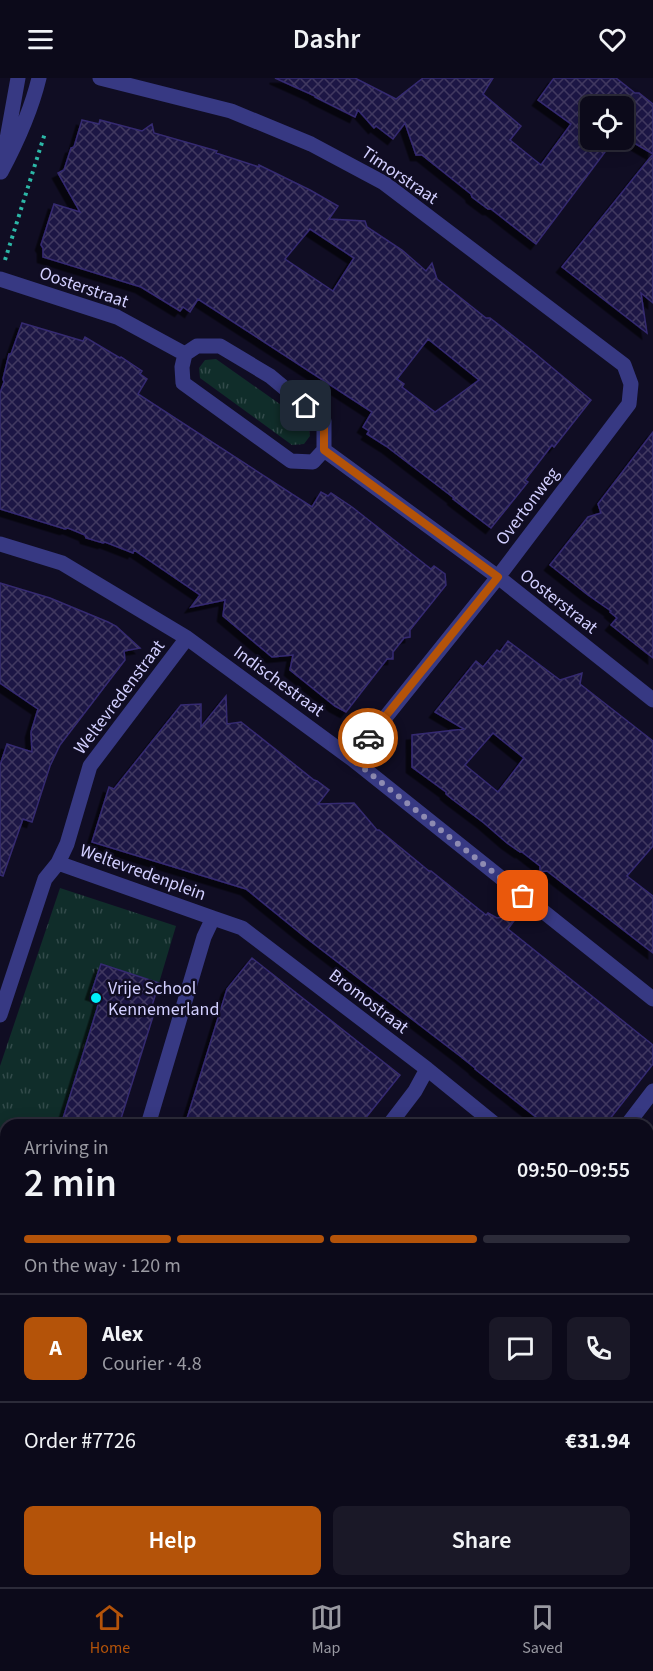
<!DOCTYPE html>
<meta charset="utf-8">
<style>
body{margin:0;font-family:"Source Sans 3",sans-serif;background:#1a1827;color:#f1f3f6;height:100vh;display:flex;flex-direction:column;font-size:22px;white-space:nowrap}
*{box-sizing:border-box;margin:0}
p{font-size:20px;color:#9a9aa2}
.icon{flex:none;width:33px;height:33px;fill:none;stroke:currentColor;stroke-width:2;stroke-linecap:round;stroke-linejoin:round}
.map{position:relative;flex:1;overflow:hidden}
.drawer{position:absolute;left:0px;top:1041px;width:654px;height:468px;display:flex;flex-direction:column;background:#0c0a1a;border-radius:18px 18px 0 0;box-shadow:0 3px 15px #0003,0 0 0 2px #2c2b39}
.drawer>*{flex:none}
.tools{position:absolute;left:580px;top:18px;display:grid;gap:12px}
.tools a{display:grid;place-items:center;width:54px;height:54px;border-radius:9px;background:#0c0a1a;box-shadow:0 3px 15px #0003,0 0 0 2px #2c2b39;font-size:30px}
.pin{position:absolute;display:grid;place-items:center;width:51px;height:51px;color:#fff;margin:-26px;border-radius:12px;box-shadow:0 3px 9px #0006}
.courier{position:absolute;display:grid;place-items:center;width:60px;height:60px;margin:-30px;border:4px solid #b45309;border-radius:50%;background:#fff;color:#222;box-shadow:0 2px 8px #0007}
.head em{font-style:normal;font-weight:600}
.head div{display:flex;flex-direction:column-reverse}
.head{display:flex;align-items:center;justify-content:space-between;height:102px;padding:0 24px}
h1{font-size:39px;font-weight:600;line-height:45px}
.bar{display:grid;grid-template-columns:repeat(4,1fr);gap:9px 6px;align-content:center;height:72px;padding:0 24px}
.bar i{height:8px;border-radius:4px;background:#2c2b39}
.bar .selected{background:#b45309}
.bar p{grid-column:span 4}
.line{display:flex;align-items:center;gap:15px;padding:0 24px;border-top:2px solid #2c2b39}
.line div{flex:1}
.round{display:grid;place-items:center;flex:none;width:63px;height:63px;border-radius:9px;background:#1a1827}
.action{display:flex;gap:12px;margin-top:auto;padding:12px 24px}
.action a{flex:1;height:69px;border-radius:9px;background:#b45309;color:#fff;font-size:24px;font-weight:600;line-height:69px;text-align:center}
.action a+a{background:#1a1827;color:#f1f3f6}
header{display:flex;justify-content:space-between;align-items:center;height:78px;padding:0 24px;background:#0c0a1a;font-size:27px;font-weight:600}
.dock{display:flex;justify-content:space-around;align-items:center;height:84px;border-top:2px solid #2c2b39;background:#0c0a1a;font-size:16px;color:#9a9aa2}
.dock a{display:grid;justify-items:center;gap:3px}
.dock .selected{color:#b45309}
.map>svg:first-child{display:block}
.grass{fill:url(#grass-tufts)}
.building{fill:url(#building-cross-hatch);stroke:#352a71;stroke-width:1.5;fill-rule:evenodd;filter:url(#shadow)}
.lines{fill:none;stroke-linecap:round;stroke-linejoin:round}
.path{stroke:#2cb7a7;stroke-width:4;stroke-dasharray:3 4.5;stroke-linecap:butt}
.minor{stroke:#373983;stroke-width:15}
.tertiary{stroke:#373983;stroke-width:15}
.done{stroke:#8e8bb2;stroke-width:6;stroke-dasharray:0 10.8}
.route{stroke:#b45309;stroke-width:8}
.poi-dot{fill:#00effa;stroke:#100d23;stroke-width:2}
.labels{text-anchor:middle;stroke-width:5;stroke-linejoin:round;paint-order:stroke}
.street-label{font-size:18px;fill:#d2cfff;stroke:#100d23}
.poi-label{font-size:18px;fill:#d2cfff;stroke:#100d23;text-anchor:start}
</style>
<header><svg class="icon" aria-label="menu" viewBox="0 0 24 24"><path d="M4 6h16M4 12h16M4 18h16"/></svg>Dashr<svg class="icon" aria-label="heart" viewBox="0 0 24 24"><path d="M12 20l-8-8c-3-5 5-10 8-4 3-6 11-1 8 4z"/></svg></header>
<div class="map">
<svg width="653" height="1509" viewBox="0 0 653 1509">
<defs>
<pattern id="grass-tufts" width="24" height="20" patternUnits="userSpaceOnUse" patternTransform="scale(1.5)"><rect width="24" height="20" fill="#102d2a"/><path d="M3 7l-1-3M5 7V3M7 7l1-3M15 17l-1-3M17 17v-4M19 17l1-3" fill="none" stroke="#324a4a"/></pattern>
<pattern id="building-cross-hatch" width="8" height="8" patternUnits="userSpaceOnUse" patternTransform="scale(1.5)"><rect width="8" height="8" fill="#1f1944"/><path d="M0 0l8 8M0 8l8-8" fill="none" stroke="#3f3960"/></pattern>
<filter id="shadow"><feDropShadow dx="-5.5" dy="5.5" stdDeviation="0" flood-color="#0009"/></filter>
</defs>
<rect width="100%" height="100%" fill="#100d23"/>
<!-- grass -->
<path class="grass" d="M216,281l92,65 2,12 -6,8 -12,1 -92,-67 -1,-10 6,-8z
M60,810l116,38 -17,57 -58,-18 -9,26 8,6 -40,128h-54v21l-6,-2v-78z"/>
<!-- building -->
<path class="building" d="M275,0h80l41,21 27,-21h70l-10,16 38,32 -11,14 31,25 30,-41 -33,-24 16,-22h62l19,15h4l14,11v199l-12,-10 6,40 -85,-66 91,-113 -29,-17v-31h-33v34h23l-78,104 -45,-35h-3l-16,-12 -1,-3 -49,-39h-6l-11,-32 -12,16 -17,-13 -2,2 -16,-18 -3,7 -40,-20v-1z
M82,42l17,4 1,-4 42,11 10,-7 2,9 63,18 -1,2 43,14v-2l51,25 28,16 -9,13 36,2 2,6 35,23 24,21 6,-8 5,16 49,39h4l41,32 60,50 -37,47 -2,-2 -13,17 -14,18 3,2 -37,46 -38,-29 1,-1 -68,-52 -19,-12 2,-3 -6,-4 9,-15 -174,-113 -8,13 -7,-5 -3,4 -39,-24 -98,-30v-9l-2,-3 13,-41 26,8 -22,-39 6,-3 7,-22 3,-1zM310,151l44,29 -21,33 -48,-32zM428,261l51,41 -44,32 -33,-25 2,-3 -7,-5z
M22,245l61,18 2,-4 35,21 1,-1 21,14 -2,3 7,5 -9,15 174,113 9,-15 7,4 3,-3 21,14 79,62 3,-3 11,8 1,11 -36,45v7l-6,1 -11,14v7h-6l-41,53 -11,-6 -45,-36 3,-15 -21,2 -49,-41 2,-16 -34,7 9,-12 -66,-45 -1,3 -28,-11 -2,1 -17,-5 -1,-3 -17,-7 -3,1 -65,-20v-116l4,-11 -1,-3 6,-25h2z
M653,354v226l-42,-33 6,-7 -7,-6 1,-1 -23,-16 -38,-30 38,-48 13,-4 -3,-9z
M0,505l50,15 58,24 8,4 24,22 -16,3 1,9 -65,85 -10,21 -18,56 -9,-3 -20,57 -3,-1v-110l7,-21 25,8 -1,-20 7,-23 -38,-26z
M508,563l52,39 22,-7 -2,11 73,57v105l-26,30 26,20v57l-106,-82 -7,1v-6l-18,-14h-2l-13,-9 -23,-20 -32,-24 -6,-5v-2l-34,-25v-32l52,-6 -29,-17 41,-51 7,6 14,-17 3,2zM493,655l31,25 -26,34 -33,-27z
M226,618l1,28 14,-2 73,58 3,1 12,9 -11,14 36,-1 23,27h2l50,41h2l55,44 2,-2 9,5 22,-4 -11,15 145,116v19l-48,61h-59l-71,-56v-1l-15,-12 -155,-119 -59,-48 -154,-47 17,-55 5,2 67,-84 20,-1v23z
M252,880l148,117 -40,50h-175l42,-136z
M101,886l58,19 -8,26 4,1 -36,115h-58l36,-116 3,-12 -9,-3z"/>
<g class="lines">
<!-- path -->
<path class="path" d="M5,182l40,-127"/>
<!-- minor -->
<path class="minor" d="M100,0l131,33 80,33 73,39 240,182 7,19 -2,20 -131,173 -146,182
M0,201l117,38 68,37
M197,268h23l50,30 54,45v29l-11,12 -22,-1 -108,-78 -1,-16 3,-13z
M324,372l174,127 155,123
M0,466l62,19 125,75 165,121 301,240
M58,785l155,55 -9,19 -56,188
M213,840l29,10 185,141 69,56
M0,937l45,-136 13,-16 9,-19 23,-78 97,-128
M389,1047l26,-34 12,-22
M627,1047l26,-34
M0,1174l6,2
M0,1376l6,2
M648,1470l5,-10
M414,1503l18,6
M399,1509l2,-6
M629,1509l3,-6"/>
<!-- tertiary -->
<path class="tertiary" d="M3,83l15,-83
M1,94c16,-30 30,-61 38,-94"/>
</g>
<g class="lines">
<!-- done -->
<path class="done" d="M368,660l-16,21 171,137"/>
<!-- route -->
<path class="route" d="M306,328l18,15v29l174,127 -130,161"/>
</g>
<!-- markers -->
<circle class="poi-dot" cx="96" cy="920" r="6"/>
<g class="labels">
<!-- street labels -->
<g class="street-label">
<text transform="translate(400 97) rotate(34)" y="6">Timorstraat</text>
<text transform="translate(84 209) rotate(19)" y="6">Oosterstraat</text>
<text transform="translate(527 428) rotate(-53)" y="6">Overtonweg</text>
<text transform="translate(559 523) rotate(38)" y="6">Oosterstraat</text>
<text transform="translate(279 603) rotate(36)" y="6">Indischestraat</text>
<text transform="translate(119 619) rotate(-53)" y="6">Weltevredenstraat</text>
<text transform="translate(143 794) rotate(20)" y="6">Weltevredenplein</text>
<text transform="translate(369 923) rotate(37)" y="6">Bromostraat</text>
</g>
<!-- poi labels -->
<g class="poi-label">
<text x="108" y="916">Vrije School<tspan x="108" dy="21">Kennemerland</tspan></text>
</g>
</g>
</svg>
<div class="tools">
<a><svg class="icon" aria-label="locate" viewBox="0 0 24 24"><circle cx="12" cy="12" r="6"/><path d="M12 2v4M12 18v4M2 12h4M18 12h4"/></svg></a>
</div>
<div class="pin" style="left:523px;top:818px;background:#ea580c"><svg class="icon" aria-label="bag" viewBox="0 0 24 24"><path d="M5 8h14l-1 12H6zM9 8a3 3 0 0 1 6 0"/></svg></div>
<div class="pin" style="left:306px;top:328px;background:#1f2937"><svg class="icon" aria-label="home" viewBox="0 0 24 24"><path d="M3 11l9-7 9 7M6 9v11h12V9"/></svg></div>
<div class="courier" style="left:368px;top:660px"><svg class="icon" aria-label="car" viewBox="0 0 24 24"><path d="M5 17H2v-5l4-1 3-4h7l3 4 3 1v5h-3M9 17h6M6 11h13"/><circle cx="7" cy="17" r="2"/><circle cx="17" cy="17" r="2"/></svg></div>
<section class="drawer">
<div class="head"><div><h1>2 min</h1><p>Arriving in</p></div><em>09:50–09:55</em></div>
<div class="bar"><i class="selected"></i><i class="selected"></i><i class="selected"></i><i></i><p>On the way · 120 m</p></div>
<div class="line" style="height:108px"><b class="round" style="background:#b45309;color:#fff">A</b><div><b>Alex</b><p>Courier · 4.8</p></div><a class="round"><svg class="icon" aria-label="chat" viewBox="0 0 24 24"><path d="M4 5h16v11H9l-5 4z"/></svg></a><a class="round"><svg class="icon" aria-label="phone" viewBox="0 0 24 24"><path d="M5 4h4l2 5-3 2q2 4 5 5l2-3 5 2v4C11 20 4 13 5 4z"/></svg></a></div>
<div class="line" style="height:78px"><div>Order #7726</div><b>€31.94</b></div>
<div class="action"><a>Help</a><a>Share</a></div>
</section>
</div>
<nav class="dock">
<a class="selected"><svg class="icon" aria-label="home" viewBox="0 0 24 24"><path d="M3 11l9-7 9 7M6 9v11h12V9"/></svg>Home</a>
<a><svg class="icon" aria-label="map" viewBox="0 0 24 24"><path d="M3 6l6-2 6 2 6-2v14l-6 2-6-2-6 2zM9 4v14M15 6v14"/></svg>Map</a>
<a><svg class="icon" aria-label="saved" viewBox="0 0 24 24"><path d="M7 4h10v16l-5-4-5 4z"/></svg>Saved</a>
</nav>
